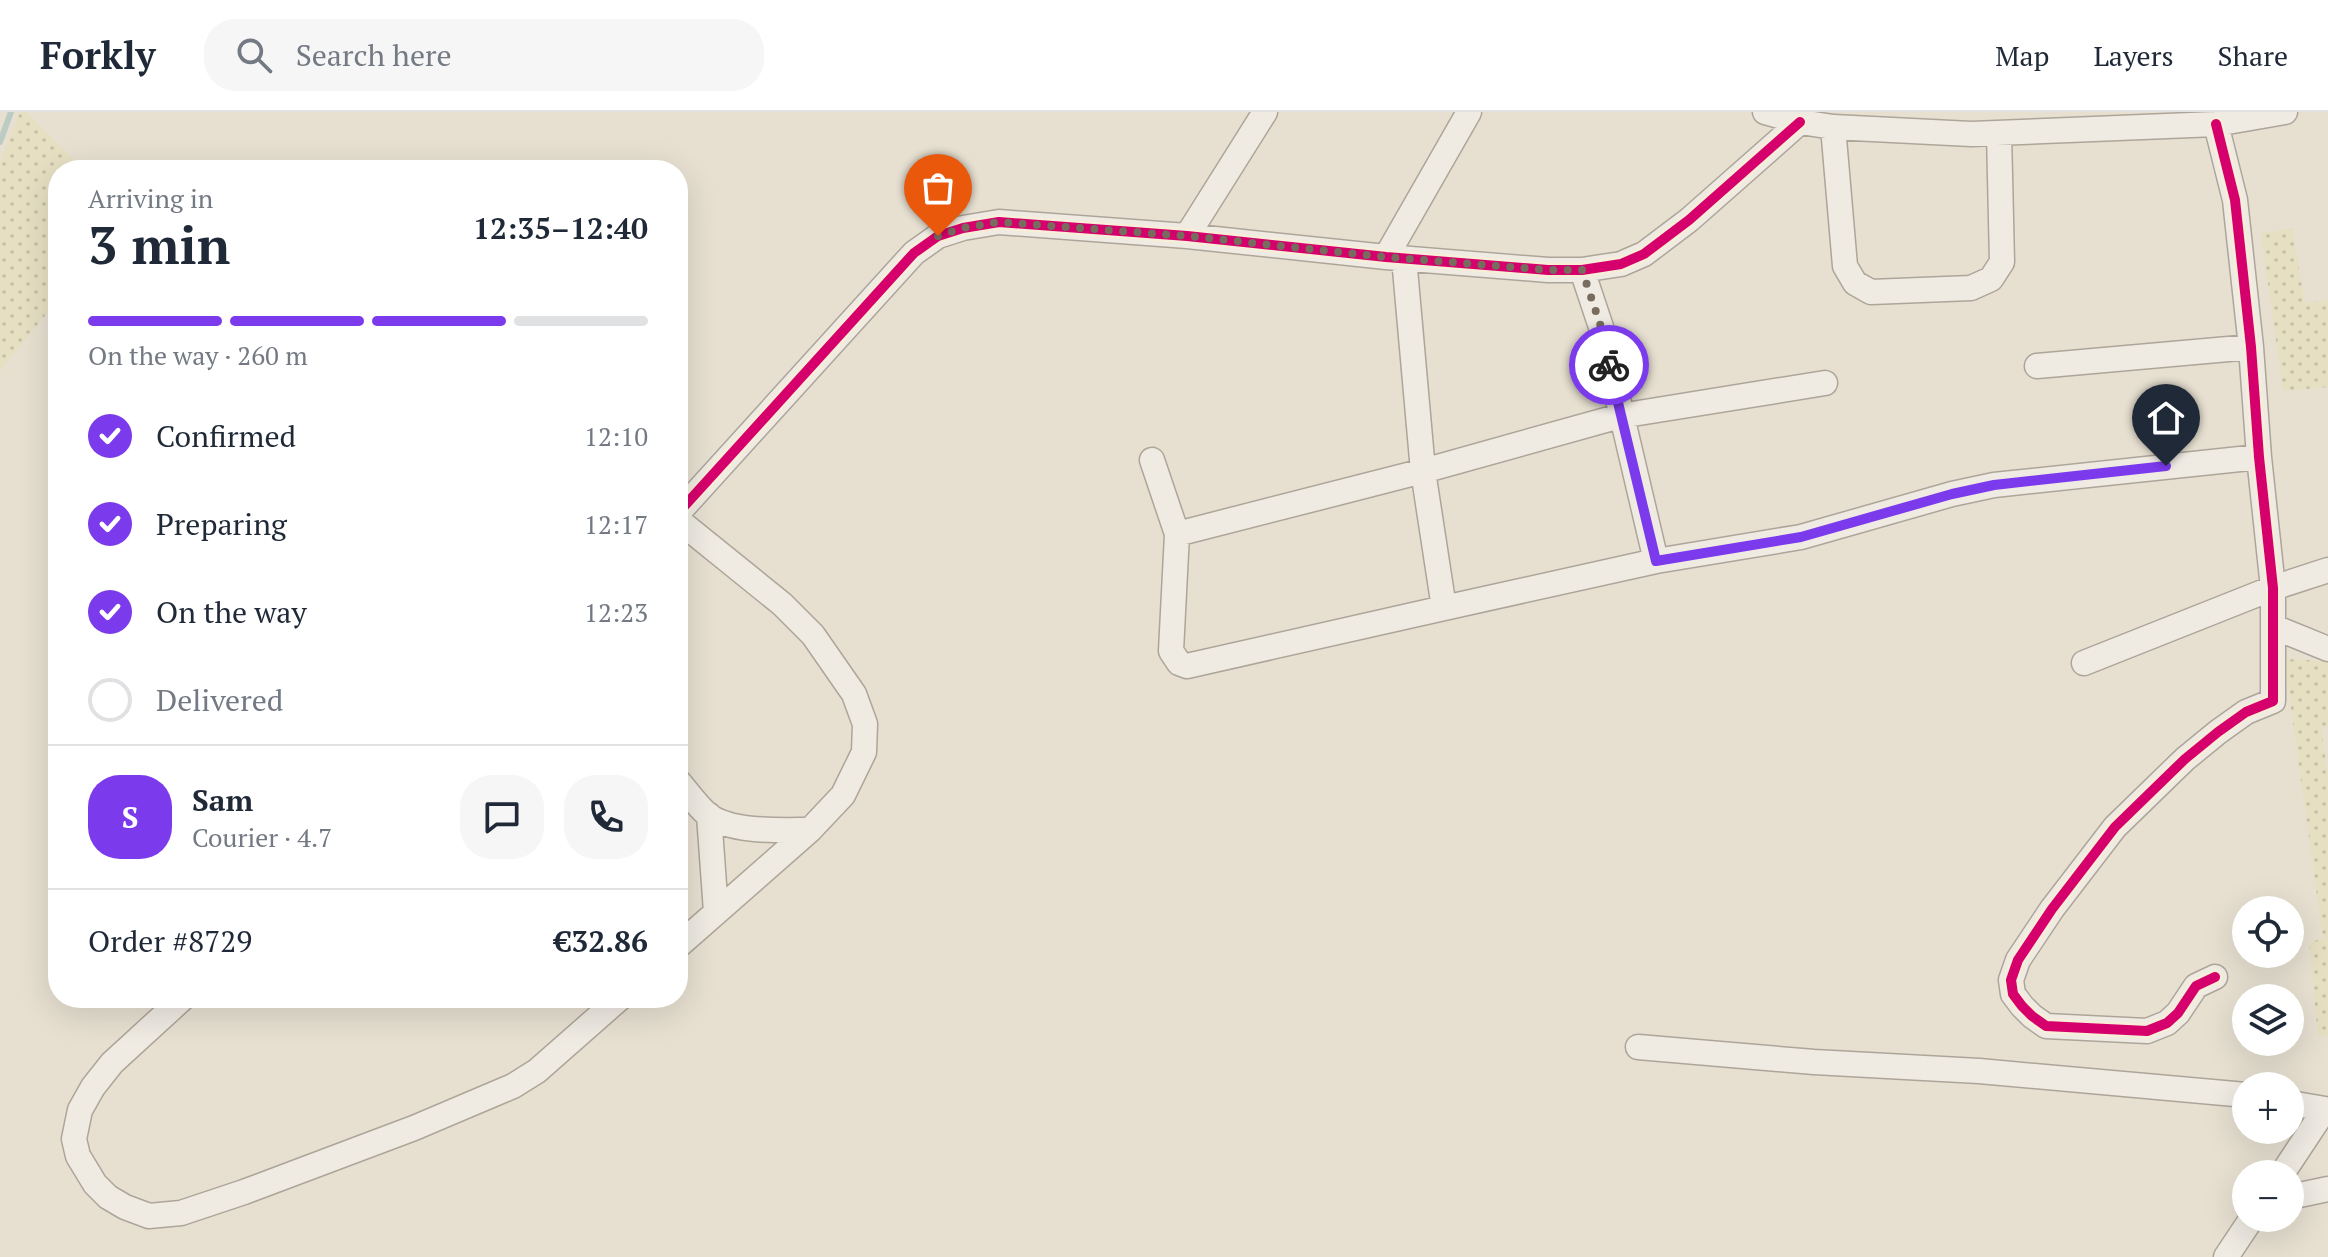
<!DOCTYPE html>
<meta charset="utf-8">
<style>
body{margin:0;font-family:"PT Serif",serif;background:#f6f6f7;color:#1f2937;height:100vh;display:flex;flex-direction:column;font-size:30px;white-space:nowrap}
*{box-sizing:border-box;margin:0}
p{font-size:26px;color:#747a83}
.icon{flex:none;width:44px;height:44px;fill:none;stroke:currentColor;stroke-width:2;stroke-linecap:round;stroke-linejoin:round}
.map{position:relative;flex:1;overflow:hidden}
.panel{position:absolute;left:48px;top:48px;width:640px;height:848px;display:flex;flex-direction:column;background:#fff;border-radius:32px;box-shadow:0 8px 32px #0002}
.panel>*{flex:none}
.buttons{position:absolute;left:2232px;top:784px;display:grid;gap:16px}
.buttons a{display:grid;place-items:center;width:72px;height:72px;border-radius:50%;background:#fff;box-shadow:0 8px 32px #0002;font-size:40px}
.pin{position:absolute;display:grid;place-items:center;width:68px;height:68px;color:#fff;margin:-82px -34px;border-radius:50% 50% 50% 0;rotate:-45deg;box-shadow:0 0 8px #0007}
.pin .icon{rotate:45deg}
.courier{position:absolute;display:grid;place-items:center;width:80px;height:80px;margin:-40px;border:6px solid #7c3aed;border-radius:50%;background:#fff;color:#222;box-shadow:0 2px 10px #0007}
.headline em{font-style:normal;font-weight:700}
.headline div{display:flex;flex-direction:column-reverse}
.headline{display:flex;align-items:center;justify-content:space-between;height:136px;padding:0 40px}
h1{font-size:52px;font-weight:700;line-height:60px}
.bar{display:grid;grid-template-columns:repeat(4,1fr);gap:12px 8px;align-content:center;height:96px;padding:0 40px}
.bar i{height:10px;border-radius:6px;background:#e0e1e3}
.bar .on{background:#7c3aed}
.bar p{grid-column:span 4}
.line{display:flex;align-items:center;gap:20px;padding:0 40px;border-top:2px solid #e0e1e3}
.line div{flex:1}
.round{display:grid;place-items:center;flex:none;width:84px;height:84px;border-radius:32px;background:#f6f6f7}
ol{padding:0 40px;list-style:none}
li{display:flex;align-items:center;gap:24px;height:88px}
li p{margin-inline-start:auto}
li .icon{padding:8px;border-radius:50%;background:#7c3aed;color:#fff;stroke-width:4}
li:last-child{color:#747a83}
li i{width:44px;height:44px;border:4px solid #e0e1e3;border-radius:50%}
header{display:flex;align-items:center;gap:48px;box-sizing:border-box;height:112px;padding:0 40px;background:#fff;border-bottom:2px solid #e0e1e3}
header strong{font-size:38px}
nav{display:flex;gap:44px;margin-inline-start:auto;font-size:28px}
.search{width:560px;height:72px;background:#f6f6f7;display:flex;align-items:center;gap:20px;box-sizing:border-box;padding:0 28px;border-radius:32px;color:#747a83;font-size:30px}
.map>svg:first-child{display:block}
.farmland{fill:url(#farmland-dots)}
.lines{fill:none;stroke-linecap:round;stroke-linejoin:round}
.stream{stroke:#bcccc2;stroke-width:6}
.minor-casing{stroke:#ada599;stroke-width:27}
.minor{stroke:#efebe3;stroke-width:24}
.cycleway-casing{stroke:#f7eed8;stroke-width:15}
.cycleway{stroke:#d6006c;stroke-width:10}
.done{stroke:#786c5e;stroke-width:8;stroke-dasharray:0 14.4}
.route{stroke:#7c3aed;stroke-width:10}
</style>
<header>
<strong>Forkly</strong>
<div class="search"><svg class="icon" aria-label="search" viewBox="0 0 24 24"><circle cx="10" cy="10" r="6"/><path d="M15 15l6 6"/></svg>Search here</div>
<nav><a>Map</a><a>Layers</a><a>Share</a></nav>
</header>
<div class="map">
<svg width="2328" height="1145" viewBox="0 0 2328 1145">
<defs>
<pattern id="farmland-dots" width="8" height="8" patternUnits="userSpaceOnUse" patternTransform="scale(2)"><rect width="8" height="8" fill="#e6dfc2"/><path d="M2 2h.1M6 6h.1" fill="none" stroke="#c6c0a6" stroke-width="1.8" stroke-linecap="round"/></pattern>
</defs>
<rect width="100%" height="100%" fill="#e7e0d1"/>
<!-- farmland -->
<path class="farmland" d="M20,0h6l58,58h-26v126l-3,7 -55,68v-208z
M2292,117l13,74 23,-3v87l-45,4 -22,-158z
M2284,547l38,2 6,2v62l-7,2 7,47v262h-10l-9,-93 14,-5z"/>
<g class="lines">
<!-- stream -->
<path class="stream" d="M0,30l11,-30"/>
<!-- minor casing -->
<g class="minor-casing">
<path id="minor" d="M1765,0l35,10 33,5 138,7 245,-10 69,-12
M1833,15l12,139 10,17 16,9 100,-4 20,-9 11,-17 -3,-129
M1187,124l78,-124
M1386,145l83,-145
M1404,146l19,213 21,137 212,-47 145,-24 151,-43 42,-9 265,-28
M1582,158l19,57 55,234
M2037,254l214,-19
M1152,348l25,74 246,-63 197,-55 205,-33
M678,401l236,-260 24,-17 25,-8 36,-6 188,14 199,21 162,13h34l39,-6 23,-10 45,-34 111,-98
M678,408l104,84 31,31 41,59 11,30 -1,28 -21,43 -33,35 -132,116
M1177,422l-6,117 8,12 8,3 257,-58
M2274,515l54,22
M2084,551l189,-75 55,-18
M678,669c9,10 19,25 30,34 24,18 73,15 102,15
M709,703l7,97
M2215,865l-19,9 -18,27 -11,10 -20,8 -101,-5 -14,-10 -10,-10 -9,-12 -2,-14 7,-20 34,-51 63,-82 70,-68 33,-27 28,-20 27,-11v-113l-14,-131 -8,-110 -16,-147 -19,-76
M183,886l-71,65 -19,24 -13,23 -6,29 4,17 17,28 13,13 17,10 24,9 32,-3 63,-21 170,-64 99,-42 24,-15 83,-73
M1638,935l176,15 165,9 267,24
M2282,1062l43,-65 -35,-6
M2290,1085l38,-8
M2226,1145l26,-39"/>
</g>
<!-- minor -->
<use href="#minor" class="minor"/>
<!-- cycleway casing -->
<g class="cycleway-casing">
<path id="cycleway" d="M678,401l236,-260 24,-17 25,-8 36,-6 188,14 199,21 162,13h34l39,-6 23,-10 45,-34 111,-98
M2215,865l-19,9 -18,27 -11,10 -20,8 -101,-5 -14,-10 -10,-10 -9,-12 -2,-14 7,-20 34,-51 63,-82 70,-68 33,-27 28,-20 27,-11v-113l-14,-131 -8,-110 -16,-147 -19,-76"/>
</g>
<!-- cycleway -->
<use href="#cycleway" class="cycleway"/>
</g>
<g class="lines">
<!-- done -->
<path class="done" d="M938,124l25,-8 36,-6 188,14 199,21 162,13h34l19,57 8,38"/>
<!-- route -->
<path class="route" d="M1609,253l47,196 145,-24 151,-43 42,-9 172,-19"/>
</g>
</svg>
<div class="buttons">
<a><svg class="icon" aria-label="locate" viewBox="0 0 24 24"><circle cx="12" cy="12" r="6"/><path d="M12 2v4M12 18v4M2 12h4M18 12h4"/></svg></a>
<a><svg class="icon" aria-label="layers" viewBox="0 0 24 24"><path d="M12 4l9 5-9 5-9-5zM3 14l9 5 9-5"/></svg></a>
<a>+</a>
<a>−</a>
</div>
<div class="pin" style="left:938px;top:124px;background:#ea580c"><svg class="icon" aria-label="bag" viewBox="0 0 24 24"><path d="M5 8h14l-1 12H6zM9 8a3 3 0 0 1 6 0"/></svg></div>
<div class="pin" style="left:2166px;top:354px;background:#1f2937"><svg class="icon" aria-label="home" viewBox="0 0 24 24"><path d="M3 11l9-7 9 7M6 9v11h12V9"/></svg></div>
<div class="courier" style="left:1609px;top:253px"><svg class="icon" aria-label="bike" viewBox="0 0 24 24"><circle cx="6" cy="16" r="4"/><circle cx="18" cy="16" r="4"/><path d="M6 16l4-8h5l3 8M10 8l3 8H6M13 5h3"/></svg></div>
<section class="panel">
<div class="headline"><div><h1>3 min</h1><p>Arriving in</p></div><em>12:35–12:40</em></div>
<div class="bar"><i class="on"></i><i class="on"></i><i class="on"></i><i></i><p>On the way · 260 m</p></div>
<ol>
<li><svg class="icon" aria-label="check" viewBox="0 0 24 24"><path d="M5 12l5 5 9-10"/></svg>Confirmed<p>12:10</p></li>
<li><svg class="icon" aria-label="check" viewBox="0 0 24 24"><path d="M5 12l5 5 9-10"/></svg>Preparing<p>12:17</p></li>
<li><svg class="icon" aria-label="check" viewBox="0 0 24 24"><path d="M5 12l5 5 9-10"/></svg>On the way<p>12:23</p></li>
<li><i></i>Delivered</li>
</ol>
<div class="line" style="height:144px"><b class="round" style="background:#7c3aed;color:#fff">S</b><div><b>Sam</b><p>Courier · 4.7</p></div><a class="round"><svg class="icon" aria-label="chat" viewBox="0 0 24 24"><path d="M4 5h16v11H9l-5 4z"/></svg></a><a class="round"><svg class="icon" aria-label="phone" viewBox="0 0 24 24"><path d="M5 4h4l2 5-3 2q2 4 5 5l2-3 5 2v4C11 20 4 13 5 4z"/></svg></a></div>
<div class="line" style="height:104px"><div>Order #8729</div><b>€32.86</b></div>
</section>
</div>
